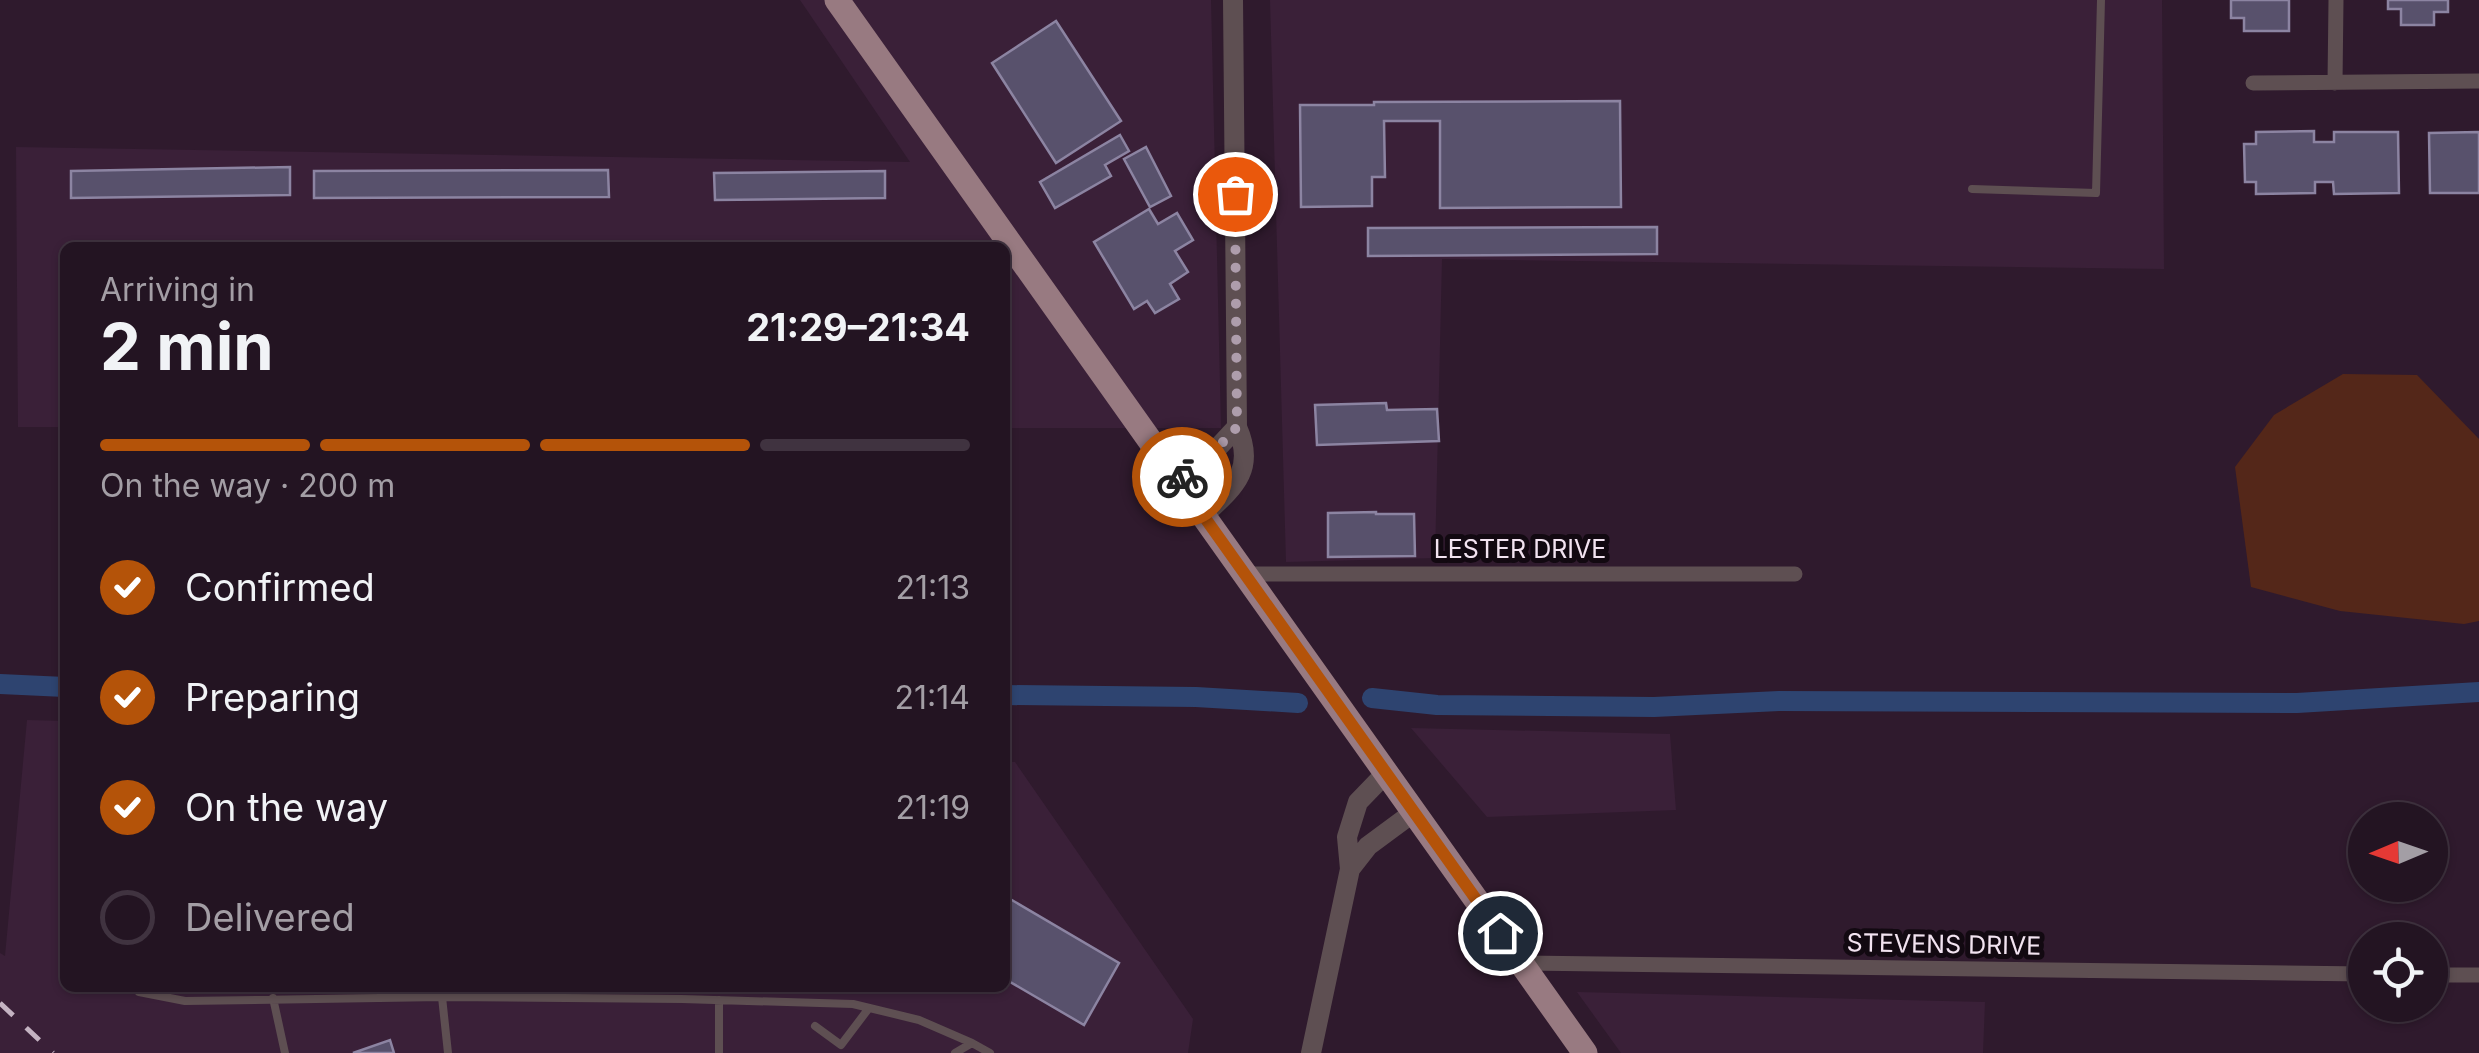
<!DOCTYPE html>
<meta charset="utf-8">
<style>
body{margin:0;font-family:Inter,sans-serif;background:#2f212f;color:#f1f3f6;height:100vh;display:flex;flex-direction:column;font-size:38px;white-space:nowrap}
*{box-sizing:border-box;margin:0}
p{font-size:32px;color:#a39ea5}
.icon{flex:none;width:55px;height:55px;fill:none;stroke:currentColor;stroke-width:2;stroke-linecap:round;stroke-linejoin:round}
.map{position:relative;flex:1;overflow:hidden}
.drawer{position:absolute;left:60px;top:242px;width:950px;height:750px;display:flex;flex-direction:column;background:#231422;border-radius:15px;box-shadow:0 2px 8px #0004,0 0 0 2px #403340}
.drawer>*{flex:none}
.needle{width:65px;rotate:268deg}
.controls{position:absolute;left:2348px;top:802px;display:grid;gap:20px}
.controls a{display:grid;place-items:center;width:100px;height:100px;border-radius:50%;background:#231422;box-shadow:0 2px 8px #0004,0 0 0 2px #403340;font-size:50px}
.pin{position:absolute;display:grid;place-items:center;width:85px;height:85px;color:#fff;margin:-42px;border:5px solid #fff;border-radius:50%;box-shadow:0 2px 10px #0007}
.courier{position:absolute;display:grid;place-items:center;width:100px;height:100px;margin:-50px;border:8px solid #b45309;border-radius:50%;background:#fff;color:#222;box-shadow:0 2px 12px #0007}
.overview em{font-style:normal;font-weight:700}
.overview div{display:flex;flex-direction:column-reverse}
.overview{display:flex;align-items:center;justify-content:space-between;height:170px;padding:0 40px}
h1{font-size:65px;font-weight:700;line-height:75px}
.bar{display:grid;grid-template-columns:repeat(4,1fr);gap:15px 10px;align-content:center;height:120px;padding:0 40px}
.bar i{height:12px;border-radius:8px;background:#403340}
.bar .active{background:#b45309}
.bar p{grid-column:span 4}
ol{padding:0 40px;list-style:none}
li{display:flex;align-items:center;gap:30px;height:110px}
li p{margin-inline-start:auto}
li .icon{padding:10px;border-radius:50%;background:#b45309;color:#fff;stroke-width:4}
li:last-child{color:#a39ea5}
li i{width:55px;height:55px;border:5px solid #403340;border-radius:50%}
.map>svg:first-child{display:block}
.built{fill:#3a2038}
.green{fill:#542719}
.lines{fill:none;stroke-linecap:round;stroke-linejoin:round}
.canal{stroke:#2e4470;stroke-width:20}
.building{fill:#58516c;stroke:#8c84a2;stroke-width:2.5}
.service{stroke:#5e4f52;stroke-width:8}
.minor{stroke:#5e4f52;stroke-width:15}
.tertiary{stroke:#5e4f52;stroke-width:20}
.primary{stroke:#987a81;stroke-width:25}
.rail{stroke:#c4b3c2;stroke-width:5;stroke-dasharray:18 18;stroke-linecap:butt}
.done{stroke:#ae9dac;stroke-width:10;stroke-dasharray:0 18}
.route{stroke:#b45309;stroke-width:12}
.labels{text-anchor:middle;stroke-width:10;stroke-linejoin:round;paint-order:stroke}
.street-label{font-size:25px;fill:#f2e3f0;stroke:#120911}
</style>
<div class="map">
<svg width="2479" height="1053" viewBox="0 0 2479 1053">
<rect width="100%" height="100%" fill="#2f1a2d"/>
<!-- built -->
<path class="built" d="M800,0h411l10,428h-216v-180h-940v179h-47l-2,-280 894,15z
M1270,0h892l2,269 -722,-10 -7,299 -149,4z
M27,720l38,1v267h940v-226h10l178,257 -5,34h-1188v-100l5,3z
M1411,728l259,6 6,76 -189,7z
M1577,992l408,10 -2,51h-362z"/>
<!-- green -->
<path class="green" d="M2343,374l74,1 62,64v182l-15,3 -124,-13 -89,-24 -16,-120 39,-52z"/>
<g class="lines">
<!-- canal -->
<path class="canal" d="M0,684l65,3
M1005,695l191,2 102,6
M1372,698l65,7 217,2 125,-6 518,2 182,-11"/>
</g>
<!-- building -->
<path class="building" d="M2231,0h58v31h-45v-13h-13z
M2388,0h60v12h-14v13h-33v-16h-13z
M1056,21l65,100 -65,42 -64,-100z
M1620,101l1,106 -181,1v-87h-56l1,56h-13v29l-71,1 -1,-102h74v-3z
M2314,131v11h20v-10h64l1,61 -65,1 -1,-12h-18v11l-59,1v-12h-11l-1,-38h12v-12z
M2479,132v61h-49l-1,-60z
M1120,135l9,16 -24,14 6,11 -56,32 -15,-26z
M1146,147l25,49 -21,11 -26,-48z
M290,167v28l-219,3v-27z
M608,170l1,27 -295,1v-27z
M885,171v27l-170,2 -1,-27z
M1149,209l9,15 19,-11 16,27 -18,11 13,21 -18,12 9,15 -24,14 -8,-12 -13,8 -40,-67z
M1657,227v27l-289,2v-28z
M1386,403l1,7 50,-1 2,32 -122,4 -2,-40z
M1376,512v2h38l1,42 -87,1v-44z
M1005,896l114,67 -35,62 -79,-46z
M390,1040l4,13h-41z"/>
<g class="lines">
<!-- service -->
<path class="service" d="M1972,189l124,4 5,-193
M139,992l46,9 257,-4 240,2 171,5 66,16 53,23
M442,997l6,56
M273,998l12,55
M719,1000v53
M815,1026l26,19 28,-37
M955,1053l17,-10 18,10"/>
<!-- minor -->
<path class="minor" d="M2253,83l226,-2
M2335,83l1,-83
M1244,574h551
M1522,963l843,11
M2430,975h49"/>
<!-- tertiary -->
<path class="tertiary" d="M1179,480l31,-24 27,-29
M1204,515c30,-28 52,-45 33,-88l-4,-427
M1350,869l18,-23 46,-34
M1311,1053l39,-184 -3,-32 11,-35 28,-29"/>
<!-- primary -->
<path class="primary" d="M837,0l748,1053"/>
<!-- rail -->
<path class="rail" d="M0,1003l53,50"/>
</g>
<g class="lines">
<!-- done -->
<path class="done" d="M1182,477l28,-21 27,-29 -2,-233"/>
<!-- route -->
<path class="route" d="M1182,477l-4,3 322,453"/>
</g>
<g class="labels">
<!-- street labels -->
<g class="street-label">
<text x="1520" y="558">LESTER DRIVE</text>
<text transform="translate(1944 944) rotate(1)" y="9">STEVENS DRIVE</text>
</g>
</g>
</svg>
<div class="controls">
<a><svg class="needle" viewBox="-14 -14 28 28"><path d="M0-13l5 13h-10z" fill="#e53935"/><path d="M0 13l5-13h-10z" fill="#a39ea5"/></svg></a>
<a><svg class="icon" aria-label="locate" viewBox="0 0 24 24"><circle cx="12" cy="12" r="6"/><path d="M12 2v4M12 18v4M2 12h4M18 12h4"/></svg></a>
</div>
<div class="pin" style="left:1235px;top:194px;background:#ea580c"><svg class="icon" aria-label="bag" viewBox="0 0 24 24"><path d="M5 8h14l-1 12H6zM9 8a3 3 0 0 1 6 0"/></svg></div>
<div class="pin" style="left:1500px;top:933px;background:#1f2937"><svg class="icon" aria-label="home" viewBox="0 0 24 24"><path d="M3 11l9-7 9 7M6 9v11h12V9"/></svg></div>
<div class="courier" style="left:1182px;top:477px"><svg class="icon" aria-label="bike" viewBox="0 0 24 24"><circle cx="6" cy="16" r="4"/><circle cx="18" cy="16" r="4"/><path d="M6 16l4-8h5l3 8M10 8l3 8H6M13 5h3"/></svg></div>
<section class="drawer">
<div class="overview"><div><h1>2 min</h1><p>Arriving in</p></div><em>21:29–21:34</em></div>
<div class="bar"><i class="active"></i><i class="active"></i><i class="active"></i><i></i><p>On the way · 200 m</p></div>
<ol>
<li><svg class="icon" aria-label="check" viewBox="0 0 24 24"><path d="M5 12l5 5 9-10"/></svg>Confirmed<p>21:13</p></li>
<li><svg class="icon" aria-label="check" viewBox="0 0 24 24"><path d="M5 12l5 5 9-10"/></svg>Preparing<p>21:14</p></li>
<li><svg class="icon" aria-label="check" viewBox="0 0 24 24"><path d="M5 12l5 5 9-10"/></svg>On the way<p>21:19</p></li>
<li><i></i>Delivered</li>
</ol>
</section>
</div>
